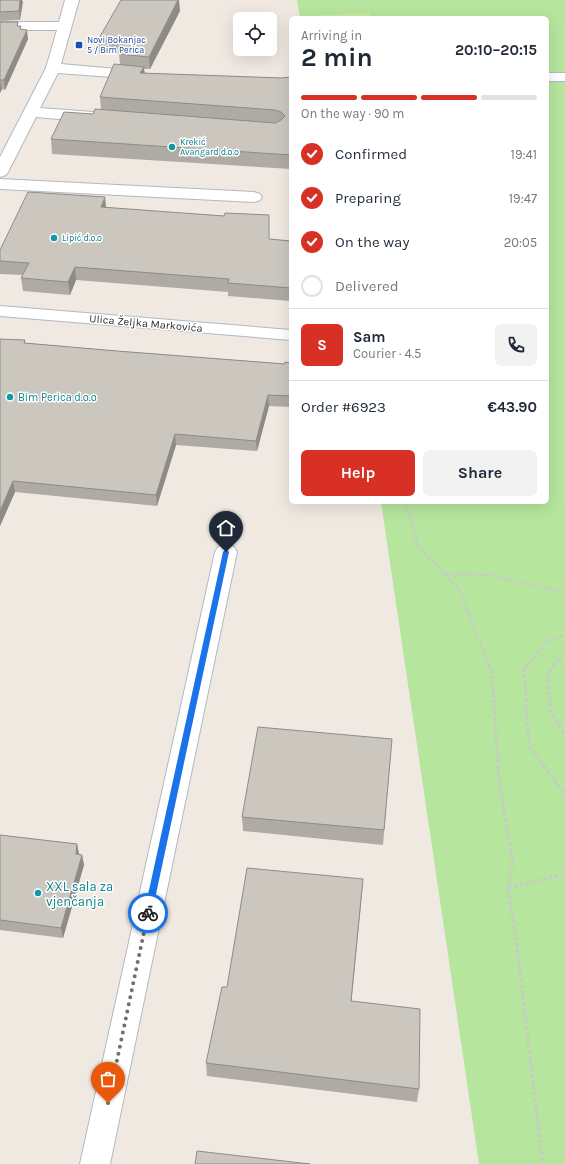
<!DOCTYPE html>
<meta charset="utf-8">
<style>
body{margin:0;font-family:Karla,sans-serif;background:#f2f2f3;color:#1f2937;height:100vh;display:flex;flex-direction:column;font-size:15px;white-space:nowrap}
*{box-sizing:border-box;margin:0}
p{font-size:13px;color:#747a83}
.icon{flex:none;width:22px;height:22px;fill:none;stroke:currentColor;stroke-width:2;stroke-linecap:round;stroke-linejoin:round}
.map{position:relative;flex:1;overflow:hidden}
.drawer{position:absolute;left:289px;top:16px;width:260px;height:488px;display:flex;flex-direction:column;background:#fff;border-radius:6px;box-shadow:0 4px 16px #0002}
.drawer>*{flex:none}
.controls{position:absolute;left:233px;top:12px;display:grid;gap:8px}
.controls a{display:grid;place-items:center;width:44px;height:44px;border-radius:6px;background:#fff;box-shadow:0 4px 16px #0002;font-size:20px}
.pin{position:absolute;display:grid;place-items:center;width:34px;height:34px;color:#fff;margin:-41px -17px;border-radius:50% 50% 50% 0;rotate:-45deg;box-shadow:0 0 4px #0007}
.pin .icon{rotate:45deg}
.courier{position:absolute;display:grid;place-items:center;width:40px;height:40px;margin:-20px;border:3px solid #1a73e8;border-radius:50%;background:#fff;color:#222;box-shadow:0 1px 5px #0007}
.overview em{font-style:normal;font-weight:700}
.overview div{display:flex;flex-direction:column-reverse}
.overview{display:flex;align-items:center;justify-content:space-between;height:68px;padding:0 12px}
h1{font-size:26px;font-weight:700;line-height:30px}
.bar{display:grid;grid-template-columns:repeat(4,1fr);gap:6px 4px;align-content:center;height:48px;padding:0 12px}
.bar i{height:5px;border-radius:3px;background:#e0e1e3}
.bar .selected{background:#d93025}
.bar p{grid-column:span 4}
.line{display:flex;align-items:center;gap:10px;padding:0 12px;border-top:1px solid #e0e1e3}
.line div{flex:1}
.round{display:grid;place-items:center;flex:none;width:42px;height:42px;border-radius:6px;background:#f2f2f3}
ol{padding:0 12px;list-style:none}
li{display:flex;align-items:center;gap:12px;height:44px}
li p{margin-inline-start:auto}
li .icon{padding:4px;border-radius:50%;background:#d93025;color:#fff;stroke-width:4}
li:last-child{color:#747a83}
li i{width:22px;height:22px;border:2px solid #e0e1e3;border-radius:50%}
.cta{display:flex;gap:8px;margin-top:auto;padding:8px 12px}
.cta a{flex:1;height:46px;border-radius:6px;background:#d93025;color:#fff;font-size:16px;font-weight:700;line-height:46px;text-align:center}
.cta a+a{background:#f2f2f3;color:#1f2937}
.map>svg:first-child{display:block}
.green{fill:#b6e59e}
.pitch{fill:#c9ec9a}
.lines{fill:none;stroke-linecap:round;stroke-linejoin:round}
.minor-casing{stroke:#b4b7c1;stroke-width:2}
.path-far1{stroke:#c9c9c9;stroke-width:2.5;stroke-dasharray:3 2;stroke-linecap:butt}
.path{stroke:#c9c9c9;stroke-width:3;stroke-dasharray:3.5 2.5;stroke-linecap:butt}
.minor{fill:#fff;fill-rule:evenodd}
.wall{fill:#afaba4}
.shaded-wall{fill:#8e8b86}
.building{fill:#cbc7bf;stroke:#8e8b86}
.route{fill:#1a73e8}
.done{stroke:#726f6d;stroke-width:4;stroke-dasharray:0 7.2}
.transit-dot{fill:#1a4fb4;stroke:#fff;stroke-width:1.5}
.culture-dot{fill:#0f9aa8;stroke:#fff;stroke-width:1.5}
.labels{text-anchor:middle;stroke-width:3;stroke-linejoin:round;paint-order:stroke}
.far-transit-label{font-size:9px;fill:#164399;stroke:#fff;text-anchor:start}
.far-culture-label{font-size:9px;fill:#0d838f;stroke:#fff;text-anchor:start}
.street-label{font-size:11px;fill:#2e2e2e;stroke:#fff}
.culture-label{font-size:11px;fill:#0d838f;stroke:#fff;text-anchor:start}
.near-culture-label{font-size:13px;fill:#0d838f;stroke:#fff;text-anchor:start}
</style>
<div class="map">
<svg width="565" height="1164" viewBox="0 0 565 1164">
<rect width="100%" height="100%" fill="#efe9e1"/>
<!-- green -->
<path class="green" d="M297,0h268v1164h-86l-98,-662h166v-484h-247z"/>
<!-- pitch -->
<path class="pitch" d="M369,13l1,5h-68v-2z"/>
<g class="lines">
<!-- minor casing -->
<g class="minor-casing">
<path id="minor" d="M65,0h14l-18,64 78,7 5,1 2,3 -2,3 -5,1 -81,-6 -18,35 53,4 5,2 3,3 -3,3 -5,2 -57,-5 -28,55 -2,3 -6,2v-20l46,-89 11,-38h-57v-8h59z
M547,73h18v8h-18z
M0,179l254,13 6,2 2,3 -2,3 -6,2 -254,-13z
M0,306l291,24v10l-291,-24z
M226,545l8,2 3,5 -127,612h-30l135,-612 3,-5z"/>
</g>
<!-- path-far1 -->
<path class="path-far1" d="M406,502l12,44 41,44 30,75
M445,574l46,1 74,18
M527,665l20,-24 18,-6
M554,665l11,-13"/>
<!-- path -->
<path class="path" d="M489,664l3,8 7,109 14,82 -5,25 8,52 27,224
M528,664l-4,4 5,78 36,48
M555,664l-7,8 2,39 15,24
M508,888l57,-14"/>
<!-- minor -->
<use href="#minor" class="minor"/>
</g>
<!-- wall -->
<path class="wall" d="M0,0h22l-2,20 -20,1z
M180,11l-30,58h-6v4l138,5 9,-1v92l-239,-15 -1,-15 50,-30 -1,-12 20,-32 -1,-11 -20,-1 -1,-13z
M0,22l18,4 10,13 -23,51 -3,-1 -2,4z
M105,197l1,10 163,32 22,2v60l-63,-5v-4l-152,-12 -6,15 -47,-4 -2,-13 2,-3 -23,-1v-24z
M0,339l26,4 91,8 168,13 6,-1v44l-22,-1 -12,45 -81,-6 -19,61 -142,-14 -15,34z
M392,739l-9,106 -140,-14 -1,-14z
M0,835l77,9 2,10 3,1 2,10 -21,73 -63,-8z
M363,879l-12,122 68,88 -2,13 -210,-26 -1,-13 21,-76z"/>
<!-- shaded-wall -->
<path class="shaded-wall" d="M20,0h2l1,2 -3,18 -1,-9z
M178,0h1l1,11 -30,58 -1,-12z
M27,30l1,9 -23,51 -1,-10z
M144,67l1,14 -5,-8z
M0,80l2,9 -2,4z
M105,197l1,13 -5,-3z
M75,267l1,13 -6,15 -2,-13z
M268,395l1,11 -12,45 -1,-10z
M175,434l1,11 -19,61 -1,-11z
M13,481l2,11 -15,34v-15z
M77,844l2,10h-3z
M82,855l2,10 -21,73 -2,-10z
M363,879l-1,14 -12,122 1,-14z"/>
<!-- building -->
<path class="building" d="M0,0h20l-1,11 -19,1z
M121,0h57l-29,57 -30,-3 5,-12 -26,-2z
M0,22h18l-1,4h4l-1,3 7,1 -23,50h-4v1z
M114,64l30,3 -4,6 142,5 9,-1v78l-240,-16 13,-27 29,2 2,-5 180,14 6,-3 4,-4 -4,-4 -6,-2 -175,-13z
M28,192l77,5 -4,10 123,9 1,-3 44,2v24l22,2v47l-63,-5 1,-4 -154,-12 -7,15 -47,-4 8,-15 -29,-2v-11z
M0,339l25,1 -1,3 93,8 168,13v-2l6,1v33l-23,-1 -12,46 -81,-7 -19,61 -143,-14 -13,30z
M258,727l134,12 -8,91 -142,-13z
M0,835l77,9 -1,10 6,1 -21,73 -61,-8z
M247,868l116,11 -12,122 69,8 -1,80 -213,-26 16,-76h5z
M197,1151l113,13h-115z"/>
<!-- route -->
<path class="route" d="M226,549l3,3 -77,361 -4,4 -4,-4 79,-361z"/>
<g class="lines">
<!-- done -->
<path class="done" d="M108,1103l40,-190"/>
</g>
<!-- markers -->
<rect class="transit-dot" x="75" y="41" width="8" height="8" rx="2"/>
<g class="culture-dot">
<circle cx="172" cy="147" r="4"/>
<circle cx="54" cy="238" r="4"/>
<circle cx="10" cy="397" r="4"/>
<circle cx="38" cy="893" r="4"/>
</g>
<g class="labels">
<!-- far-transit labels -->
<g class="far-transit-label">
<text x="87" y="43">Novi Bokanjac<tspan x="87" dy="10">5 / Bim Perica</tspan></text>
</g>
<!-- far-culture labels -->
<g class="far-culture-label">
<text x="180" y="145">Krekić<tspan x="180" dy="10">Avangard d.o.o</tspan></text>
<text x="62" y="241">Lipić d.o.o</text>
</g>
<!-- street labels -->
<g class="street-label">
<text transform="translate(146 323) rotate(5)" y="4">Ulica Željka Markovića</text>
</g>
<!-- culture labels -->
<g class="culture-label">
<text x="18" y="401">Bim Perica d.o.o</text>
</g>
<!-- near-culture labels -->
<g class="near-culture-label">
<text x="46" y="891">XXL sala za<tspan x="46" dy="15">vjenčanja</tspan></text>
</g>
</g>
</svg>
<div class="controls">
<a><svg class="icon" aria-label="locate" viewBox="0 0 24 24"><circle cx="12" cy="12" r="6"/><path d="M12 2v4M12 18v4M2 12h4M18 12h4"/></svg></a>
</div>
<div class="pin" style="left:108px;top:1103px;background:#ea580c"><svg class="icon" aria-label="bag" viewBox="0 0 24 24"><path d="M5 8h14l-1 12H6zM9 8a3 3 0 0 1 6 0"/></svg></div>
<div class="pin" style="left:226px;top:552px;background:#1f2937"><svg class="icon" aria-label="home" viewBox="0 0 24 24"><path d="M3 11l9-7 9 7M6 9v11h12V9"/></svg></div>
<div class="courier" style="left:148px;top:913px"><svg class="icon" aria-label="bike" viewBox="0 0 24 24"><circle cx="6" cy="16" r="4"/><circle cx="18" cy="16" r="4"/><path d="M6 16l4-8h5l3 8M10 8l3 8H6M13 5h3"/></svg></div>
<section class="drawer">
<div class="overview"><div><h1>2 min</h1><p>Arriving in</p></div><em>20:10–20:15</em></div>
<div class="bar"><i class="selected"></i><i class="selected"></i><i class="selected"></i><i></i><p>On the way · 90 m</p></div>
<ol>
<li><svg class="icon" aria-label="check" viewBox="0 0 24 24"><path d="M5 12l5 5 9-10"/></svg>Confirmed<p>19:41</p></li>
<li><svg class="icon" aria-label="check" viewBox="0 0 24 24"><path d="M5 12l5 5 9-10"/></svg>Preparing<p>19:47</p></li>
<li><svg class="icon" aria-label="check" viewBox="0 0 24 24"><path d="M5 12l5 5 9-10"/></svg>On the way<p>20:05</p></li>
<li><i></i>Delivered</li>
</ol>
<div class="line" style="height:72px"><b class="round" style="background:#d93025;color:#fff">S</b><div><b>Sam</b><p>Courier · 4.5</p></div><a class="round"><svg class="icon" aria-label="phone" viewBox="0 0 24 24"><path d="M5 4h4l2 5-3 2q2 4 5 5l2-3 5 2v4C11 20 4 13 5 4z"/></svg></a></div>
<div class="line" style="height:52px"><div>Order #6923</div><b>€43.90</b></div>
<div class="cta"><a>Help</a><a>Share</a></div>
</section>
</div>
